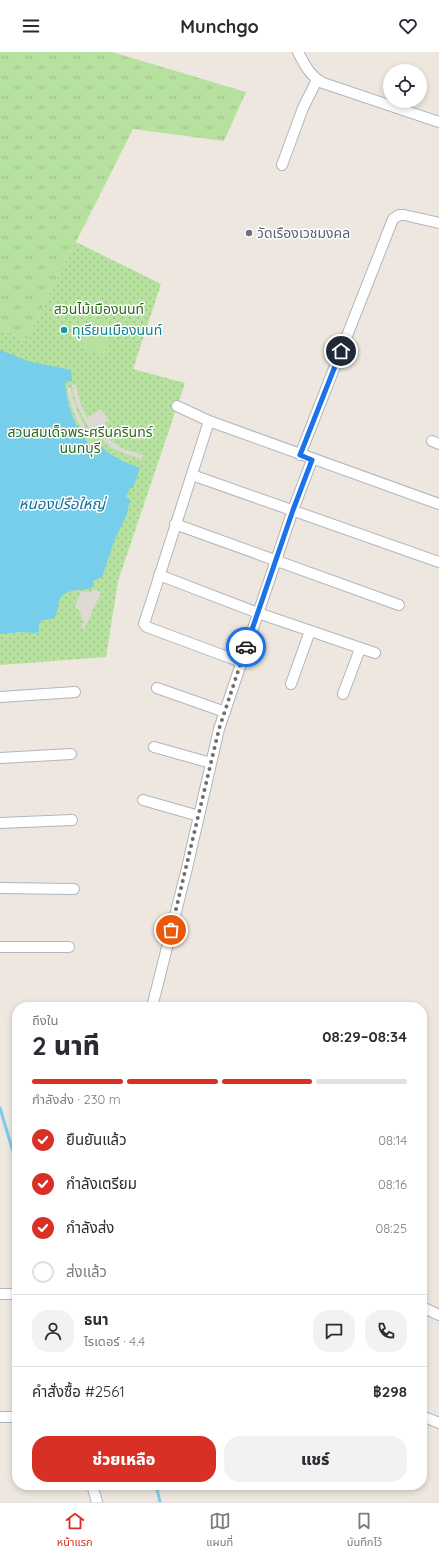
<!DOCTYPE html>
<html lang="th">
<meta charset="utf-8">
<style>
body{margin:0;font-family:Quicksand,"Noto Sans Thai",sans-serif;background:#f2f2f3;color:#2b2b33;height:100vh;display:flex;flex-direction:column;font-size:15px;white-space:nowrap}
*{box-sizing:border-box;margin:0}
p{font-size:13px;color:#7c7c81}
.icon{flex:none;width:22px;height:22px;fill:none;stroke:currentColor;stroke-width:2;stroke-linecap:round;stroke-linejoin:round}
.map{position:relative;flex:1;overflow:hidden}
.details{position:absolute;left:12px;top:950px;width:415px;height:488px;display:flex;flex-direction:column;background:#fff;border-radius:16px;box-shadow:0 2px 6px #0003}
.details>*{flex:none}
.buttons{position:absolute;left:383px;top:12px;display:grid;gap:8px}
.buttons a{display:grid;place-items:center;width:44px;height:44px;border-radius:50%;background:#fff;box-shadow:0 2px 6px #0003;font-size:20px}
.pin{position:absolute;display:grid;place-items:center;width:34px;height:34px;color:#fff;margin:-17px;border:2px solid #fff;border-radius:50%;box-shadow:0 1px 4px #0007}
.courier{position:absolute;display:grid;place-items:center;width:40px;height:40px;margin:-20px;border:3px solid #1a73e8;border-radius:50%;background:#fff;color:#222;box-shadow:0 1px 5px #0007}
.head em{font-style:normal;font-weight:800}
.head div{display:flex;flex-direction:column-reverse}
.head{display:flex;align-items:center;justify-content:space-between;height:68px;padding:0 20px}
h1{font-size:26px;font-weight:800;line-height:30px}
.bar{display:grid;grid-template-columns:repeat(4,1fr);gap:6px 4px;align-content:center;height:48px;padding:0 20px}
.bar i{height:5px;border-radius:3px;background:#e1e1e2}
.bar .selected{background:#d93025}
.bar p{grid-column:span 4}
.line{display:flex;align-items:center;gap:10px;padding:0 20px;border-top:1px solid #e1e1e2}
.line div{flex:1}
.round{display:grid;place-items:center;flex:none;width:42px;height:42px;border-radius:16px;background:#f2f2f3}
ol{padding:0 20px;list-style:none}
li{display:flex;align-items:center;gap:12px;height:44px}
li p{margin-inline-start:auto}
li .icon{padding:4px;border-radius:50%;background:#d93025;color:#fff;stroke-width:4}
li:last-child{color:#7c7c81}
li i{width:22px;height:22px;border:2px solid #e1e1e2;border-radius:50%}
.button{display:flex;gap:8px;margin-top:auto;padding:8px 20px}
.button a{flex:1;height:46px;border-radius:16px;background:#d93025;color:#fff;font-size:16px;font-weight:800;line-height:46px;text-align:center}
.button a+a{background:#f2f2f3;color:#2b2b33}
header{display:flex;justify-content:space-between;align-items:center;height:52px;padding:0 20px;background:#fff;font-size:18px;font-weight:800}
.menu{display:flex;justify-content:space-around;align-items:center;height:56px;border-top:1px solid #e1e1e2;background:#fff;font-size:11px;color:#7c7c81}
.menu a{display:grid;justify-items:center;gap:2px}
.menu .selected{color:#d93025}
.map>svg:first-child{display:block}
.grass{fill:url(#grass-tufts)}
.park{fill:url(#park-dots)}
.garden{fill:#b6e19e}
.plaza{fill:#dddad6}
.water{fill:#76ceeb}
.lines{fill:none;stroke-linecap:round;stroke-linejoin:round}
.stream{stroke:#76ceeb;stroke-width:3}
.street-casing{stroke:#b2b5bf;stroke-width:12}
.street{stroke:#fff;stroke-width:10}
.done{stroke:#706d6b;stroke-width:4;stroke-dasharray:0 7.2}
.route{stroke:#1a73e8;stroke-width:5}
.worship-dot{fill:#6b7280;stroke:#fff;stroke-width:1.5}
.culture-dot{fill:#0f9aa8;stroke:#fff;stroke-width:1.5}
.labels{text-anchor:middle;stroke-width:3;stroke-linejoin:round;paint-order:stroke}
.worship-label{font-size:14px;fill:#5b616d;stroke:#fff;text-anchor:start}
.park-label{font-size:14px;fill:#2e681d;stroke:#fff}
.culture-label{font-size:14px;fill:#0d838f;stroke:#fff;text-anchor:start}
.water-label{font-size:15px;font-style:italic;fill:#126e9a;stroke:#fff}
</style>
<header><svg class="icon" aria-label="menu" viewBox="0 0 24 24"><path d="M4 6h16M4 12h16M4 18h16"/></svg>Munchgo<svg class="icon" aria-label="heart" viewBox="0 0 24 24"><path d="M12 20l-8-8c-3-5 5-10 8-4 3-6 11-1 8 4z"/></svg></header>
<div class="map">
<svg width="439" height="1450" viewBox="0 0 439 1450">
<defs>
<pattern id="grass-tufts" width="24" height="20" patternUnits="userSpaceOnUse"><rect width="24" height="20" fill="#b6e19e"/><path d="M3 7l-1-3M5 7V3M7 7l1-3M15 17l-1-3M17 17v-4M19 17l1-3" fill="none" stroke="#9dc188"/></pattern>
<pattern id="park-dots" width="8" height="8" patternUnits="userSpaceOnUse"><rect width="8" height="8" fill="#b6e19e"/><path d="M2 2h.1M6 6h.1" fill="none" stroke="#9dc188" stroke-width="1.8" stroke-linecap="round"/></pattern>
</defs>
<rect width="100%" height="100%" fill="#ede7df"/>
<!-- grass -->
<path class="grass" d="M0,0h112l134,40 -22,49 -91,-12 -107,212 -26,-13z"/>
<!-- park -->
<path class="park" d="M76,190l85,42 -28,85 52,14 -67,198 -12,76 -106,8v-337l26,13z"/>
<!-- garden -->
<path class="garden" d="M90,266l23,7 -8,30 -25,-7z"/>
<!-- plaza -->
<path class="plaza" d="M72,332l4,1 4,17 7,16 14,-9 8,11 -12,9 1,2 23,17 22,7 -1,4 -16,-5 -14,-6 -18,-16 -4,-1 -14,-28 -4,-16z
M70,335l7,24 11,21 -2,2 -9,-14 -6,-15 -4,-17z
M95,537l6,4 -17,37 -3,-3 2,-5 -3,-10 -5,-6 6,-14 3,-1 5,2z"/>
<!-- water -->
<path class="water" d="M0,298l31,12 40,8 1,11 -7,1c2,27 11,47 28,67l7,-4c11,12 26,18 40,23l-7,20h-3l-4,9 4,2 -3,15 -12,25 -13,38 -9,4v5l-2,2c-9,3 -19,0 -28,7 -7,5 -3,18 -10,23 -3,2 -8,1 -12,3l-2,4v6l-3,2 -16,-1 -20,2z"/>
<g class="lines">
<!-- stream -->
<path class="stream" d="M0,1056l17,57
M156,1433l4,17"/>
<!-- street casing -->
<g class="street-casing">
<path id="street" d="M298,0c6,12 12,24 25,31l116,39
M282,113l21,-57 14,-28
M177,354l32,15 230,83
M209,369l-65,203 3,3 94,35
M432,389l7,3
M300,403l93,-236 6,-4h5l35,8
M192,423l247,87
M175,472l224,81
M159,523l99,38 117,40
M291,632l19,-53
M157,636l68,24
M343,642l17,-45
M0,645l75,-5
M154,695l57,16
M0,706l71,-4
M143,748l56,16
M0,771l72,-3
M0,836l74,1
M0,895h69
M152,955l35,-139 32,-139 74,-219 19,-50
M0,1242h17
M422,1255l17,8
M422,1364l17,7
M0,1365h17
M92,1433l5,17"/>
</g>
<!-- street -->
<use href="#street" class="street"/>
</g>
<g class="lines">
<!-- done -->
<path class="done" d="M171,878l48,-201 27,-82"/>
<!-- route -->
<path class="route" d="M246,595l47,-137 19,-50 -12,-5 41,-104"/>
</g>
<!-- markers -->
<circle class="worship-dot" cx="249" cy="181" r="4"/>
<circle class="culture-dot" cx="64" cy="278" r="4"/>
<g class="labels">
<!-- worship labels -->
<g class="worship-label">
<text x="257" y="186">วัดเรืองเวชมงคล</text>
</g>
<!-- park labels -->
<g class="park-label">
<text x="99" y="262">สวนไม้เมืองนนท์</text>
<text x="80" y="385">สวนสมเด็จพระศรีนครินทร์<tspan x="80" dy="16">นนทบุรี</tspan></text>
</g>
<!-- culture labels -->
<g class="culture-label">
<text x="72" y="283">ทุเรียนเมืองนนท์</text>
</g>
<!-- water labels -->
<g class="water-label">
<text x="62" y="457">หนองปรือใหญ่</text>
</g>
</g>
</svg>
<div class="buttons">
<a><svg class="icon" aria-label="locate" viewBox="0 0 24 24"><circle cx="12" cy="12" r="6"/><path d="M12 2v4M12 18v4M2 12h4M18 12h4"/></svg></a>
</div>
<div class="pin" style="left:171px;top:878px;background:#ea580c"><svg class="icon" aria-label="bag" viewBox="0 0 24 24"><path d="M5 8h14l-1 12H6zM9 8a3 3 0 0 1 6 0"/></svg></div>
<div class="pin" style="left:341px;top:299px;background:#1f2937"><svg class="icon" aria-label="home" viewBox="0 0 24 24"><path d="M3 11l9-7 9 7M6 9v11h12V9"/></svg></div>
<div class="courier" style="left:246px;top:595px"><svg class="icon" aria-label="car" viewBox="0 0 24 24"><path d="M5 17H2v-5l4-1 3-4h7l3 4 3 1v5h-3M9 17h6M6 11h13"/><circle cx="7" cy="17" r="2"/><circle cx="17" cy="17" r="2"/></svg></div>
<section class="details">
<div class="head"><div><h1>2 นาที</h1><p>ถึงใน</p></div><em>08:29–08:34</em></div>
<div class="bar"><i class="selected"></i><i class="selected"></i><i class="selected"></i><i></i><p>กำลังส่ง · 230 m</p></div>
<ol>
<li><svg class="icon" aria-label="check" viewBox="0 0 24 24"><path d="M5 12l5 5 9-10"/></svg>ยืนยันแล้ว<p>08:14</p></li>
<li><svg class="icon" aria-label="check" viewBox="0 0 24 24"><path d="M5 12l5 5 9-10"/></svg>กำลังเตรียม<p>08:16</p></li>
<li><svg class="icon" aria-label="check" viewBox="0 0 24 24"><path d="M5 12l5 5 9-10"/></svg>กำลังส่ง<p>08:25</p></li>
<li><i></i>ส่งแล้ว</li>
</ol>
<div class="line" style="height:72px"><a class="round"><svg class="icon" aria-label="person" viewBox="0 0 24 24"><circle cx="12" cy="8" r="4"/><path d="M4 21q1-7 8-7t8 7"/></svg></a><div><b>ธนา</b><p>ไรเดอร์ · 4.4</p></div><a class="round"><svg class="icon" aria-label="chat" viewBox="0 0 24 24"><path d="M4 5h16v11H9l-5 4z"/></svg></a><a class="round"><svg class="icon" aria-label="phone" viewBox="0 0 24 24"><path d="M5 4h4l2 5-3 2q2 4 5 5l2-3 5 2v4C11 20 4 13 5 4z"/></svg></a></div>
<div class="line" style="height:52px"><div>คำสั่งซื้อ #2561</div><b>฿298</b></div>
<div class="button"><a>ช่วยเหลือ</a><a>แชร์</a></div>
</section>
</div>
<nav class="menu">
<a class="selected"><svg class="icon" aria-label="home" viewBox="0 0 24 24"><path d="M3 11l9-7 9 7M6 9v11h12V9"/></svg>หน้าแรก</a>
<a><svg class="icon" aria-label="map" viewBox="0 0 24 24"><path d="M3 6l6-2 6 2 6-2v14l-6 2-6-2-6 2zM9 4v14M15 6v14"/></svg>แผนที่</a>
<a><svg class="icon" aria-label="saved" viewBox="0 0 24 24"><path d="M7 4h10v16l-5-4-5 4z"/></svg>บันทึกไว้</a>
</nav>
